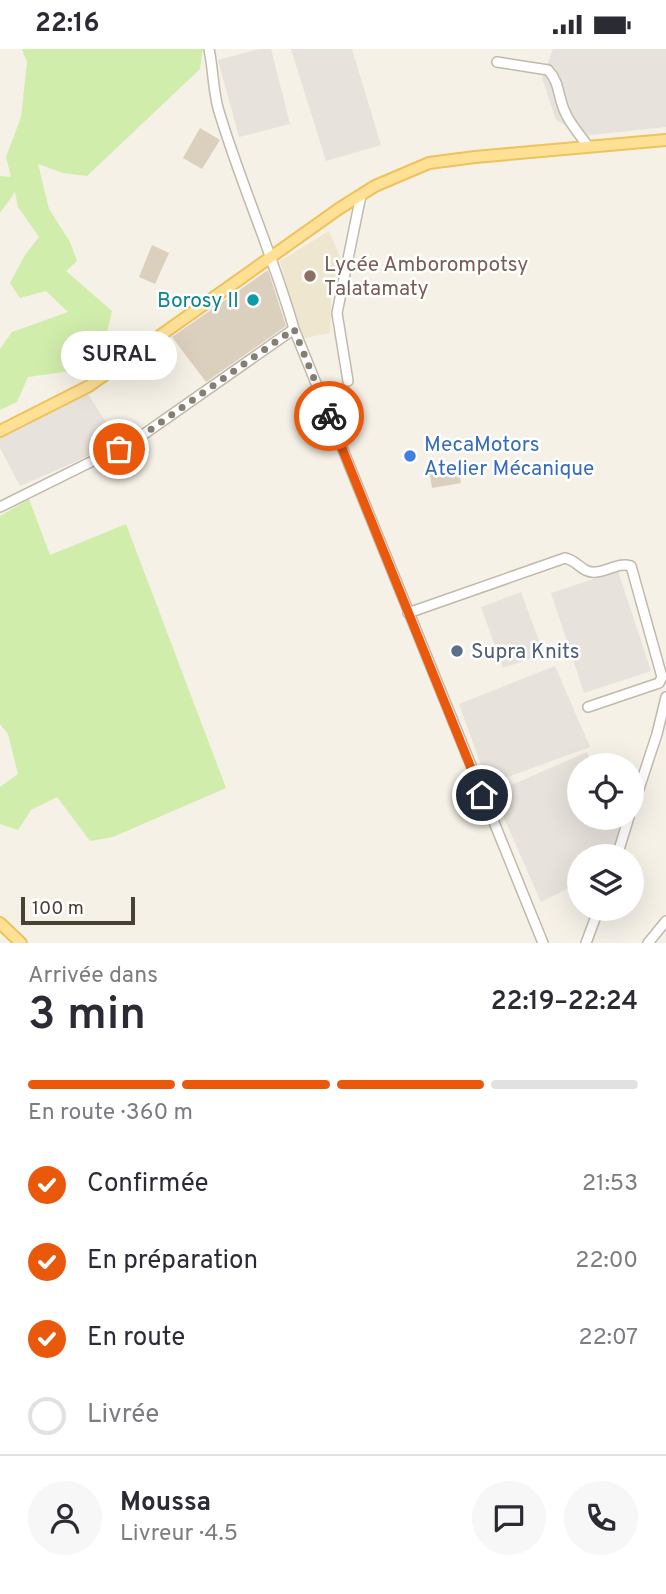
<!DOCTYPE html>
<html lang="fr">
<meta charset="utf-8">
<style>
body{margin:0;font-family:Overpass,sans-serif;background:#f7f7f7;color:#2b2b33;height:100vh;display:flex;flex-direction:column;font-size:26px;white-space:nowrap}
*{box-sizing:border-box;margin:0}
p{font-size:23px;color:#7c7c81}
.icon{flex:none;width:38px;height:38px;fill:none;stroke:currentColor;stroke-width:2;stroke-linecap:round;stroke-linejoin:round}
.map{position:relative;height:894px;overflow:hidden}
.drawer{display:flex;flex-direction:column;background:#fff;flex:1}
.drawer>*{flex:none}
.tools{position:absolute;left:567px;top:704px;display:grid;gap:14px}
.tools a{display:grid;place-items:center;width:77px;height:77px;border-radius:50%;background:#fff;box-shadow:0 7px 28px #0002;font-size:35px}
.scale{position:absolute;left:21px;bottom:18px;width:114px;box-sizing:border-box;padding-left:7px;border:4px solid #494135;border-top:0;font-size:19px;line-height:24px;white-space:nowrap;color:#494135;-webkit-text-stroke:5px #fff;paint-order:stroke}
.pin{position:absolute;display:grid;place-items:center;width:60px;height:60px;color:#fff;margin:-30px;border:4px solid #fff;border-radius:50%;box-shadow:0 2px 7px #0007}
.courier{position:absolute;display:grid;place-items:center;width:70px;height:70px;margin:-35px;border:5px solid #ea580c;border-radius:50%;background:#fff;color:#222;box-shadow:0 2px 9px #0007}
.bubble{position:absolute;height:49px;border-radius:24px;background:#fff;box-shadow:0 7px 28px #0002;font-size:23px;font-weight:600;line-height:49px;text-align:center}
.summary em{font-style:normal;font-weight:600}
.summary div{display:flex;flex-direction:column-reverse}
.summary{display:flex;align-items:center;justify-content:space-between;height:119px;padding:0 28px}
h1{font-size:46px;font-weight:600;line-height:52px}
.bar{display:grid;grid-template-columns:repeat(4,1fr);gap:10px 7px;align-content:center;height:84px;padding:0 28px}
.bar i{height:9px;border-radius:5px;background:#e1e1e2}
.bar .current{background:#ea580c}
.bar p{grid-column:span 4}
.line{display:flex;align-items:center;gap:18px;padding:0 28px;border-top:2px solid #e1e1e2}
.line div{flex:1}
.round{display:grid;place-items:center;flex:none;width:74px;height:74px;border-radius:37px;background:#f7f7f7}
ol{padding:0 28px;list-style:none}
li{display:flex;align-items:center;gap:21px;height:77px}
li p{margin-inline-start:auto}
li .icon{padding:7px;border-radius:50%;background:#ea580c;color:#fff;stroke-width:4}
li:last-child{color:#7c7c81}
li i{width:38px;height:38px;border:4px solid #e1e1e2;border-radius:50%}
.status{display:flex;justify-content:space-between;align-items:center;height:49px;padding:0 35px;background:#fff;direction:ltr}
.status svg{height:19px;fill:currentColor}
.map>svg:first-child{display:block}
.industrial{fill:#e7e2dc}
.education{fill:#efe6d0}
.green{fill:#d0edac}
.building{fill:#dbcfbe}
.lines{fill:none;stroke-linecap:round;stroke-linejoin:round}
.minor-casing{stroke:#c1b9a9;stroke-width:12}
.major-casing{stroke:#eec25c;stroke-width:14}
.minor{stroke:#fff;stroke-width:9}
.major{stroke:#ffe196;stroke-width:10}
.done{stroke:#857f73;stroke-width:7;stroke-dasharray:0 12.6}
.route{stroke:#ea580c;stroke-width:9}
.education-dot{fill:#8d6e63;stroke:#fff;stroke-width:2.5}
.culture-dot{fill:#0f9aa8;stroke:#fff;stroke-width:2.5}
.shop-dot{fill:#3f7fe0;stroke:#fff;stroke-width:2.5}
.service-dot{fill:#5c6f8a;stroke:#fff;stroke-width:2.5}
.labels{text-anchor:middle;stroke-width:5;stroke-linejoin:round;paint-order:stroke}
.education-label{font-size:21px;fill:#785e54;stroke:#fff;text-anchor:start}
.culture-label{font-size:21px;fill:#0d838f;stroke:#fff;text-anchor:end}
.shop-label{font-size:21px;fill:#366cbe;stroke:#fff;text-anchor:start}
.service-label{font-size:21px;fill:#4e5e75;stroke:#fff;text-anchor:start}
</style>
<div class="status"><b>22:16</b><svg viewBox="0 0 49 12"><path d="M0 12V9h3v3zM5 12V6h3v6zM10 12V3h3v9zM15 12V0h3v12zM26 1h20v11H26zM47 4h2v5h-2z"/></svg></div>
<div class="map">
<svg width="666" height="894" viewBox="0 0 666 894">
<rect width="100%" height="100%" fill="#f5f1e7"/>
<!-- industrial -->
<path class="industrial" d="M260,0h11l19,75 -51,13 -21,-77z
M291,0h61l29,96 -55,16z
M553,0h113v78l-84,9 -26,-16 -14,-42z
M86,342l31,48 -33,19 -64,28 -20,-38v-12z
M618,522l33,100 -67,22 -33,-100z
M521,543l23,62 -41,14 -22,-61z
M555,617l35,81 -102,37 -29,-80z
M587,703l5,13h-13v52h36l8,19 -6,20h-38v27l-38,19 -48,-109z"/>
<!-- education -->
<path class="education" d="M329,182l12,28 -10,34 -1,40 -29,6 -21,-78z"/>
<!-- green -->
<path class="green" d="M22,0h181l-3,20 -113,107 -24,-3 -25,-9 11,45 21,33 7,19 -11,10 46,40 -10,42 -31,18 -43,6 -11,25 -17,8v-61l12,-17 56,-20 -22,-21 -26,7 -10,-15 15,-28 14,-18 -21,-30 -3,-15 -15,21v-37l11,1 -5,-20 15,-40 6,-55z
M29,450l21,56 76,-31 100,264 -113,49 -23,4 -33,-44 -26,13 -13,20 -18,-6v-37l18,-13 -10,-40 -8,-10v-208z"/>
<!-- building -->
<path class="building" d="M200,79l20,12 -18,29 -19,-11z
M152,196l17,8 -14,31 -16,-7z
M268,221l18,56 -80,56 -34,-45z
M458,416l3,18 -29,5 -3,-19z"/>
<g class="lines">
<!-- minor casing -->
<g class="minor-casing">
<path id="minor" d="M209,0c4,19 4,40 9,59 22,75 55,146 76,221l249,614
M497,13l51,8c12,12 10,28 17,42 5,12 15,23 23,34
M348,332l-11,-68 24,-118
M0,458l137,-68 157,-110
M408,564l157,-55c12,2 18,16 31,14 13,-1 22,-10 35,-6l31,111 -3,6 -71,24
M632,761l25,-76 9,-37
M617,807l12,-39
M586,894l13,-35
M648,894l18,-22"/>
</g>
<!-- major casing -->
<g class="major-casing">
<path id="major" d="M0,382l89,-45 251,-178 35,-22 54,-23 46,-6 191,-17
M0,874l21,20"/>
</g>
<!-- minor -->
<use href="#minor" class="minor"/>
<!-- major -->
<use href="#major" class="major"/>
</g>
<g class="lines">
<!-- done -->
<path class="done" d="M119,400l18,-10 157,-110 35,87"/>
<!-- route -->
<path class="route" d="M329,367l153,379"/>
</g>
<!-- markers -->
<circle class="education-dot" cx="310" cy="227" r="7"/>
<circle class="culture-dot" cx="253" cy="251" r="7"/>
<circle class="shop-dot" cx="410" cy="407" r="7"/>
<circle class="service-dot" cx="457" cy="602" r="7"/>
<g class="labels">
<!-- education labels -->
<g class="education-label">
<text x="324" y="222">Lycée Amborompotsy<tspan x="324" dy="24">Talatamaty</tspan></text>
</g>
<!-- culture labels -->
<g class="culture-label">
<text x="239" y="258">Borosy II</text>
</g>
<!-- shop labels -->
<g class="shop-label">
<text x="424" y="402">MecaMotors<tspan x="424" dy="24">Atelier Mécanique</tspan></text>
</g>
<!-- service labels -->
<g class="service-label">
<text x="471" y="609">Supra Knits</text>
</g>
</g>
</svg>
<div class="tools">
<a><svg class="icon" aria-label="locate" viewBox="0 0 24 24"><circle cx="12" cy="12" r="6"/><path d="M12 2v4M12 18v4M2 12h4M18 12h4"/></svg></a>
<a><svg class="icon" aria-label="layers" viewBox="0 0 24 24"><path d="M12 4l9 5-9 5-9-5zM3 14l9 5 9-5"/></svg></a>
</div>
<div class="scale">100 m</div>
<div class="pin" style="left:119px;top:400px;background:#ea580c"><svg class="icon" aria-label="bag" viewBox="0 0 24 24"><path d="M5 8h14l-1 12H6zM9 8a3 3 0 0 1 6 0"/></svg></div>
<div class="pin" style="left:482px;top:746px;background:#1f2937"><svg class="icon" aria-label="home" viewBox="0 0 24 24"><path d="M3 11l9-7 9 7M6 9v11h12V9"/></svg></div>
<div class="courier" style="left:329px;top:367px"><svg class="icon" aria-label="bike" viewBox="0 0 24 24"><circle cx="6" cy="16" r="4"/><circle cx="18" cy="16" r="4"/><path d="M6 16l4-8h5l3 8M10 8l3 8H6M13 5h3"/></svg></div>
<div class="bubble" style="left:61px;top:282px;width:116px">SURAL</div>
</div>
<section class="drawer">
<div class="summary"><div><h1>3 min</h1><p>Arrivée dans</p></div><em>22:19–22:24</em></div>
<div class="bar"><i class="current"></i><i class="current"></i><i class="current"></i><i></i><p>En route · 360 m</p></div>
<ol>
<li><svg class="icon" aria-label="check" viewBox="0 0 24 24"><path d="M5 12l5 5 9-10"/></svg>Confirmée<p>21:53</p></li>
<li><svg class="icon" aria-label="check" viewBox="0 0 24 24"><path d="M5 12l5 5 9-10"/></svg>En préparation<p>22:00</p></li>
<li><svg class="icon" aria-label="check" viewBox="0 0 24 24"><path d="M5 12l5 5 9-10"/></svg>En route<p>22:07</p></li>
<li><i></i>Livrée</li>
</ol>
<div class="line" style="height:126px"><a class="round"><svg class="icon" aria-label="person" viewBox="0 0 24 24"><circle cx="12" cy="8" r="4"/><path d="M4 21q1-7 8-7t8 7"/></svg></a><div><b>Moussa</b><p>Livreur · 4.5</p></div><a class="round"><svg class="icon" aria-label="chat" viewBox="0 0 24 24"><path d="M4 5h16v11H9l-5 4z"/></svg></a><a class="round"><svg class="icon" aria-label="phone" viewBox="0 0 24 24"><path d="M5 4h4l2 5-3 2q2 4 5 5l2-3 5 2v4C11 20 4 13 5 4z"/></svg></a></div>
</section>
